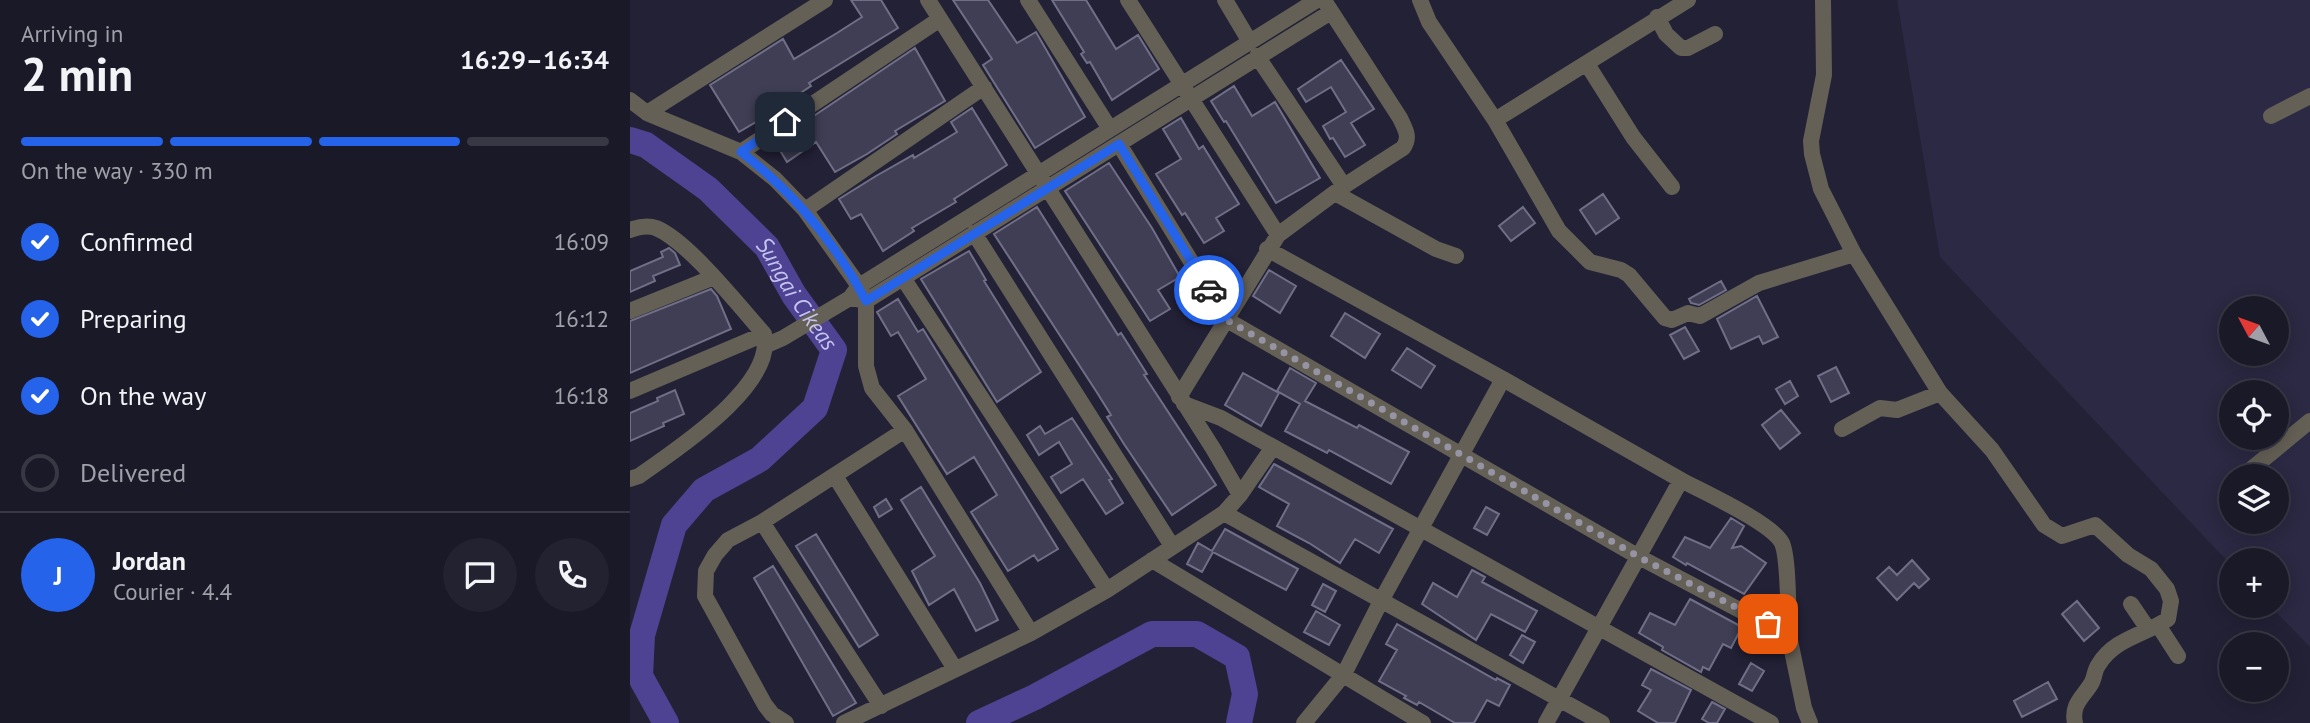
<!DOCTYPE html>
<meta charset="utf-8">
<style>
body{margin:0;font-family:"PT Sans",sans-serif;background:#232230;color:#f1f3f6;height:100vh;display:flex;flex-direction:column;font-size:26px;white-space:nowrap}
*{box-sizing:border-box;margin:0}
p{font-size:23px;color:#9fa0a8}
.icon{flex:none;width:38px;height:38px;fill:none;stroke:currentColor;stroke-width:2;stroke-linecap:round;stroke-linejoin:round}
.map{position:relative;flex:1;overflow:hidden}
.side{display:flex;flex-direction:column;background:#1a1928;width:630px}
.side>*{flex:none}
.needle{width:46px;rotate:311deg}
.fabs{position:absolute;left:1589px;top:296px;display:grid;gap:14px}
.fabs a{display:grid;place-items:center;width:70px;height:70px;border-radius:50%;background:#1a1928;box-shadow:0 4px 18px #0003,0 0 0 2px #383845;font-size:35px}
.pin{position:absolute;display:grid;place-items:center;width:60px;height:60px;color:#fff;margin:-30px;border-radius:14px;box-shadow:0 4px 10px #0006}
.courier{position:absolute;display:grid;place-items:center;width:70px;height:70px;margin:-35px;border:5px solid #2563eb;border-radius:50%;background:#fff;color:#222;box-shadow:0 2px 9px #0007}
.overview em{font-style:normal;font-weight:800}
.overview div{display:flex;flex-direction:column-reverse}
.overview{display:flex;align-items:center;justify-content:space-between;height:119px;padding:0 21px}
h1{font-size:46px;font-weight:800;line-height:52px}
.bar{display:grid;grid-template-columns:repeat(4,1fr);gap:10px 7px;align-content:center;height:84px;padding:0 21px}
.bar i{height:9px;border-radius:5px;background:#383845}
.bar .on{background:#2563eb}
.bar p{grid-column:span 4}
.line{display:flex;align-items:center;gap:18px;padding:0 21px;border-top:2px solid #383845}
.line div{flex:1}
.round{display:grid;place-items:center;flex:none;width:74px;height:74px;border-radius:37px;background:#232230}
ol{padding:0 21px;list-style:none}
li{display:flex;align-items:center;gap:21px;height:77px}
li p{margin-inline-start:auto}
li .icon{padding:7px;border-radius:50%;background:#2563eb;color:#fff;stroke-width:4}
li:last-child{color:#9fa0a8}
li i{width:38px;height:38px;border:4px solid #383845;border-radius:50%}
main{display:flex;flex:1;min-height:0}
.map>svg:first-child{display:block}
.built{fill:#2b2943;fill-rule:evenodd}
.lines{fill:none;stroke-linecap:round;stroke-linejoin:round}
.river{stroke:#4e4292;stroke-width:26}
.building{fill:#3f3e54;stroke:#706f87;stroke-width:2}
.minor{stroke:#656056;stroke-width:16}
.done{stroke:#9593a4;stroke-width:7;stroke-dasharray:0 12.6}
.route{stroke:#2563eb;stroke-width:9}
.labels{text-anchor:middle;stroke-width:7;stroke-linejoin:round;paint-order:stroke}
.water-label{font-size:23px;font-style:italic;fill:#c5c3f0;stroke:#1a182b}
</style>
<main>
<section class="side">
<div class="overview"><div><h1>2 min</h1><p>Arriving in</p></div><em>16:29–16:34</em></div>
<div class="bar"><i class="on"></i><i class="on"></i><i class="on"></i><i></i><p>On the way · 330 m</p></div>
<ol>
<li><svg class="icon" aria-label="check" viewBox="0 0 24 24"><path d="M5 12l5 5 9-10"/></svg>Confirmed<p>16:09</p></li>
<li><svg class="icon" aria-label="check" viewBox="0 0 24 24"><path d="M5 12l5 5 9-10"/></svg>Preparing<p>16:12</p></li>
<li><svg class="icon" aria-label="check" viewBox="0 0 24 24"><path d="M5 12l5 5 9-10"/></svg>On the way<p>16:18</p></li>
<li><i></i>Delivered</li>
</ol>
<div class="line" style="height:126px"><b class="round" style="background:#2563eb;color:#fff">J</b><div><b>Jordan</b><p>Courier · 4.4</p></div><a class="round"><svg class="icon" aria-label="chat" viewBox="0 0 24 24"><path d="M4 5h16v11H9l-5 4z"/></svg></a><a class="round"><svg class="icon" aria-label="phone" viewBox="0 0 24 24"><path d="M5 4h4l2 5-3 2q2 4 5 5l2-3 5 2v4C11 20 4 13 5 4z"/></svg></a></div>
</section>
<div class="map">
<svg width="1680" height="723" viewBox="0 0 1680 723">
<rect width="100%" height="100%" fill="#232136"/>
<!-- built -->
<path class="built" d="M1267,0h413v647l-40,-41h7v-46h-46v5l-291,-308zM1601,308h46v46h-46zM1601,392h46v46h-46zM1601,476h46v46h-46z"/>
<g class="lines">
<!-- river -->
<g class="river">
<path id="s1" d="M0,140l16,5 62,44 59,58 27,48 40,55 -19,58 -55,51 -56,31 -30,35 -32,110 -2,41 26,47"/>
<path d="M349,723l56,-26 117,-63h45l40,23 8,37 -6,29"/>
</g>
</g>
<!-- building -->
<path class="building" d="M221,0h30l17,28 -89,55 2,3 -12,8 1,2 -61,36 -29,-47 73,-46 11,20 43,-26 25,-16z
M323,0h35l29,43 19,-11 49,85 -50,31 -52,-83 9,-6z
M422,0h34l30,49 22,-14 21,34 -47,31 -22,-38 -3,1 -6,-9 3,-2z
M285,48l30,53 -50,30 2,3 -30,20 -32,18 -19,-30 -29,20 -12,-20z
M711,60l33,49 -23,14 14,22 -20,12 -12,-19 -3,1 -7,-13 23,-14 -15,-25 -25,15 -8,-13z
M604,86l18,30 23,-14 45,76 -44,25 -50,-82 -2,1 -13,-21z
M342,108l35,57 -53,34 2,3 -44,26 2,3 -31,20 -22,-37 -10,5 -12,-20 37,-23 37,-21 1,3 43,-26 -6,-10z
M551,118l18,31 4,-3 36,58 -23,14 8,13 -20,12 -19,-30 -3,2 -26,-41 25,-15 -18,-30z
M479,163l43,65 28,49 -22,13 12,19 -20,12 -85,-130z
M973,194l16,24 -23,16 -16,-24z
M407,207l81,128 3,-2 26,41 -3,1 72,110 -44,30 -48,-71 -17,-27 4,-2 -15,-24 -102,-157z
M893,207l12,16 -24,18 -12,-15z
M39,248l6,5 5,12 -27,11 2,5 -25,11v-21l33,-14 -2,-5z
M339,251l17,29 -2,1 57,91 -44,30 -76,-123z
M639,270l27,16 -16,27 -27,-17z
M1091,281l5,9 -27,15 -8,-2 -2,-4z
M81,289l6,7 14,33 -101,44v-52z
M1127,296l21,41 -15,7 -4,-8 -28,13 -14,-30z
M268,299l20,33 5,-3 135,220 -20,12 -4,-6 -26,16 -37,-59 26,-17 -17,-28 -6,-10 -27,17 -49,-78 28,-17 -28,-47 -7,4 -14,-24z
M715,313l35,21 -15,24 -34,-22z
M1055,327l14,24 -15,8 -14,-24z
M777,348l28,18 -14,22 -29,-18z
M1206,367l13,26 -18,9 -13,-26z
M660,368l26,15 -11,18 52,27 2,-3 50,27 -18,32 -62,-34 -2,3 -42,-22 15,-27 -23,-13z
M613,373l36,20 -18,33 -36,-21z
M1160,381l8,15 -13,8 -9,-15z
M45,390l9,24 -21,9 1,3 -34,15v-28l28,-12 -1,-3z
M1151,410l19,23 -20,16 -18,-24z
M442,418l40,61 -3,1 14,23 -17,11 -23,-35 -22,14 -10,-16 21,-13 -13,-22 -20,13 -12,-20 13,-9 5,8z
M644,464l119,65 -14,24 -24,-14 -15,24 -31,-20 -32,-17 12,-22 -30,-17z
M291,487l59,96 18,37 -22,11 -22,-42 -25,16 -17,-34 23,-15 -34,-56z
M256,499l6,10 -13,8 -5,-10z
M856,507l13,7 -12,21 -13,-7z
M1101,518l13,8 -12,22 9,-2 25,17 -22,31 -57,-31 -1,2 -13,-8 12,-20 25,11z
M595,529l73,40 -12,21 -73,-38 -11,20 -15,-8 11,-21 14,8z
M186,534l62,101 -19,12 -63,-101z
M1282,560l17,19 -10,9 -5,-5 -17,17 -20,-22 12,-11 8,8z
M143,566l83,137 -23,13 -79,-138z
M842,570l13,7 -3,5 55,29 -12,21 -34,-18 -15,26 -54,-36 11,-21 24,14z
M693,584l13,7 -11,21 -13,-7z
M1060,599l52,28 -11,21 -8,-4 -14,26 -6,-3 -2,5 -39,-22 1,-3 -24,-14 11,-20 25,12z
M1447,601l22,27 -15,13 -22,-27z
M686,611l24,14 -11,20 -25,-13z
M767,624l99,56 1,-2 13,7 -11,21 -12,-6 -13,23h-19l-36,-21 -2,3 -13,-7 2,-2 -27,-15 18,-31 -11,-6z
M892,635l13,7 -12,21 -13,-8z
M1121,663l13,8 -12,20 -13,-7z
M1021,669l40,21 -16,33h-17l-20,-12 13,-21 -9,-5z
M1418,682l9,17 -35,18 -8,-16z
M1082,702l13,7 -8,14h-8l-7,-4z"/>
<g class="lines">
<!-- minor -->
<path class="minor" d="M298,0l286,450 26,45
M398,0l82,129
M498,0l150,235 -99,162
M595,0l25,42
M687,0l-458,286 -9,12 16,3 465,-289
M790,0l9,22 66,98 64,111 31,31 31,8 8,5 36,43 7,2 16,-7 12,3 59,-33 95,-29
M1193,0l1,75 -13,66 1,13 9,35 33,65 86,139 52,57 52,75 18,11 33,-11 33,30 23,14 16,20 4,12 -3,18c-23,16 -53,19 -69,45 -5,6 -4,14 -8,20 -9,14 -20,21 -16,39
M1027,17l9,17 15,14h7l27,-14
M627,56l87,130
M957,64l46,73 39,50
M0,100l17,13 94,39 34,27 30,31 54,76 7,15v65l6,22 33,42 126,203
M17,113l178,-113
M1641,116l39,-20
M865,120l193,-120
M489,144l108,176 412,237 150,79 15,72 6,15
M111,152l199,-133
M705,193l101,56 20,7
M175,210l179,-123
M0,230c8,-3 18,-5 26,-2 32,13 84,79 108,106 12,52 -89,116 -125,142l-9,3
M344,233l198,313
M648,235l66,-49 59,-38c8,-11 2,-19 -3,-30l-75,-116
M637,249l236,130 -122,222 -37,73 -40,49
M273,278l204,312
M0,311l84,-34
M137,345l16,-7 67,-40
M873,379l178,101
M0,391l134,-57
M554,404l37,14 550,305
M1212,429l38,-21 17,2 43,-17
M1619,471l61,-50
M205,476l120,193
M594,513l378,210
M132,522l119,184
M522,560l271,163
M1501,604l17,25
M1528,625l20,31
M156,723l-14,-9 -7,-9 -60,-109 1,-25 9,-16 13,-15 34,-18 143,-92
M214,723l187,-90 76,-43 117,-77 16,-18 33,-48
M916,723l135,-243c22,12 91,43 101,63 7,16 6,72 7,93"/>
</g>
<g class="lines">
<!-- done -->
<path class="done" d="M579,290l18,30 412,237 129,67"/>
<!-- route -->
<path class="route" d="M155,122l-44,30c52,40 94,90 125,149l253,-157 90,146"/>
</g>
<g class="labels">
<!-- water labels -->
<g class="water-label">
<text dy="8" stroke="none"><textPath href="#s1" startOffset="231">Sungai Cikeas</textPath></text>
</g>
</g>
</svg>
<div class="fabs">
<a><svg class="needle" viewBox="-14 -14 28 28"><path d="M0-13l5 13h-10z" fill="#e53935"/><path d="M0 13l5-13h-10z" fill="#9fa0a8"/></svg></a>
<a><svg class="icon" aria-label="locate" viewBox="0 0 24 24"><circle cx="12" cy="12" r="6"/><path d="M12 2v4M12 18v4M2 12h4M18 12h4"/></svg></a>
<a><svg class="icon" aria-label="layers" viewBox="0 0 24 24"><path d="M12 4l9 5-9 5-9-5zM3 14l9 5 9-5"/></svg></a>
<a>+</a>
<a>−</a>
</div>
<div class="pin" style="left:1138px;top:624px;background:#ea580c"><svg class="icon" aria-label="bag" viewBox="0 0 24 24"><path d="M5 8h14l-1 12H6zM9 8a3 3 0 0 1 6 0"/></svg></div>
<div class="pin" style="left:155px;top:122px;background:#1f2937"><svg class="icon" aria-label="home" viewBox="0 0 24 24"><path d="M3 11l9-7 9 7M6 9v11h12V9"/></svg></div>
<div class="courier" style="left:579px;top:290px"><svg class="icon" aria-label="car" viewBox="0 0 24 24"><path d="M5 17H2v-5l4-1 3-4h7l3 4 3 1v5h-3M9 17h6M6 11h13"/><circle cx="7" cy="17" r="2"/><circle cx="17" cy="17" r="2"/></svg></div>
</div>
</main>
